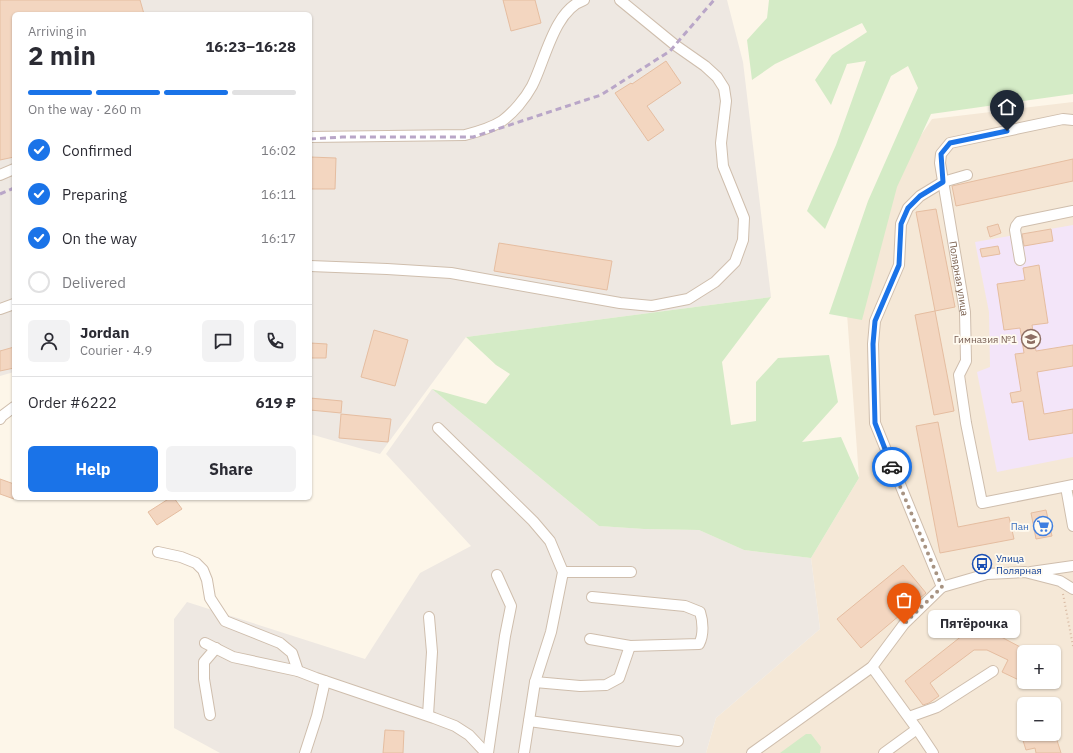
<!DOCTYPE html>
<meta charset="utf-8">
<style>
body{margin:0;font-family:"IBM Plex Sans",sans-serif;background:#f2f2f3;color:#2b2b33;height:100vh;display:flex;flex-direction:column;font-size:15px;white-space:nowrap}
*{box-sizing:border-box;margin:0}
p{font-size:13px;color:#7c7c81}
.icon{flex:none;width:22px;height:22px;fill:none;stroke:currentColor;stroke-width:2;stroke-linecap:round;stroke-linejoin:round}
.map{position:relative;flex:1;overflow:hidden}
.sheet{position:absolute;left:12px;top:12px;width:300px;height:488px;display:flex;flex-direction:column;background:#fff;border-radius:6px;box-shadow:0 1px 3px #0004}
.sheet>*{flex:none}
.tools{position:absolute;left:1017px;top:645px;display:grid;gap:8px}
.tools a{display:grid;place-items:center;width:44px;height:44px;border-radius:6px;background:#fff;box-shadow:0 1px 3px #0004;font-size:20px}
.pin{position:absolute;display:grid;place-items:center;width:34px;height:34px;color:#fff;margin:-41px -17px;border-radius:50% 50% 50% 0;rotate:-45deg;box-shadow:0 0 4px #0007}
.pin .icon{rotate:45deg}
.courier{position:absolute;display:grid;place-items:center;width:40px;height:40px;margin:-20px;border:3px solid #1a73e8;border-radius:50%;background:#fff;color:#222;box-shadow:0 1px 5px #0007}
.bubble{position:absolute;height:28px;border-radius:6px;background:#fff;box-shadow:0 1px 3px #0004;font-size:13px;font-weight:700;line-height:28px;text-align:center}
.summary em{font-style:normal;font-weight:700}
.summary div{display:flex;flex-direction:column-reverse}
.summary{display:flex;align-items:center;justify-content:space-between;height:68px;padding:0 16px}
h1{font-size:26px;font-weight:700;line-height:30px}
.bar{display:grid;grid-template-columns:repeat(4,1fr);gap:6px 4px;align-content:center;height:48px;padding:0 16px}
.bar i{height:5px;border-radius:3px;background:#e1e1e2}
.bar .on{background:#1a73e8}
.bar p{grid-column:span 4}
.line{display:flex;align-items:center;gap:10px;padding:0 16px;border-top:1px solid #e1e1e2}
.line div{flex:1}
.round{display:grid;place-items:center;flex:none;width:42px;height:42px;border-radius:6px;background:#f2f2f3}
ol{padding:0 16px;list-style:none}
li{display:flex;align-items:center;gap:12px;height:44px}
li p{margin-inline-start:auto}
li .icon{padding:4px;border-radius:50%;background:#1a73e8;color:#fff;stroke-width:4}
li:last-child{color:#7c7c81}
li i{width:22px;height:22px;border:2px solid #e1e1e2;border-radius:50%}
.button{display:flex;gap:8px;margin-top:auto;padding:8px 16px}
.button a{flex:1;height:46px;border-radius:6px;background:#1a73e8;color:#fff;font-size:16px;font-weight:700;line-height:46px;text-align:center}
.button a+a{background:#f2f2f3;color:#2b2b33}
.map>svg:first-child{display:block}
.residential{fill:#f5e8d7;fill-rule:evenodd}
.industrial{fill:#eee8e2}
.education{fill:#f3e5f9}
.green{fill:#d4ebc6}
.building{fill:#f3d6c0;stroke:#e5bda0}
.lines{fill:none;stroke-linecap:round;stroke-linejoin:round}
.minor-casing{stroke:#cfbead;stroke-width:12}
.path{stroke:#d8b9a2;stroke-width:2;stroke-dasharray:1 3;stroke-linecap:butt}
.minor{stroke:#fff;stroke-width:10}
.rail{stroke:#b9a6c8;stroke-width:3;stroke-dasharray:6 4;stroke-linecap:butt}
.done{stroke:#a79382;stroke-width:4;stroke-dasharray:0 7.2}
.route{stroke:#1a73e8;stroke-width:5}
.labels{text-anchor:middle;stroke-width:3.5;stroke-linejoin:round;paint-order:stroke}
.street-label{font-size:10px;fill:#785d4b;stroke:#fffaef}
.education-label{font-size:10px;fill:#785e54;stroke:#fffaef;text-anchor:end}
.shop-label{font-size:10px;fill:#366cbe;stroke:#fffaef;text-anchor:end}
.transit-label{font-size:10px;fill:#164399;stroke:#fffaef;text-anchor:start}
</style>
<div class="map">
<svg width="1073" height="753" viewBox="0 0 1073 753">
<rect width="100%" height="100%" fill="#fdf6e9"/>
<!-- residential -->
<path class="residential" d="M1073,102v651h-367l10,-35 104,-89 -9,-71 48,-80 -12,-164 45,-136 40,-59zM1024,652h30v30h-30zM1024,704h30v30h-30z"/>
<!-- industrial -->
<path class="industrial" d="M0,0h727l16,62 28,235 -305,40 -86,117 -70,-20v-420h-296v358l-14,4z
M432,389l167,137 45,3 55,1 45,20 67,8 9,71 -104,89 -10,35h-486l-46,-25v-109l13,-17 178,57 55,-86 51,-27 -85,-92z"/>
<!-- education -->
<path class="education" d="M1073,225v232l-76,15 -20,-100 13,-5 -1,-55 -14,-70z"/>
<!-- green -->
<path class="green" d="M769,0h304v94l-142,20 -34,73 -35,133 -33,-6 39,-113 50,-113 -10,-22 -17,10 -66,153 -18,-18 29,-66 30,-84 -19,3 -16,41 -16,-25 17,-25 35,-23 -5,-9 -87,41 -23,16 -5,-40 20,-22z
M771,297l-49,65 9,63 25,-4v-39l22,-24 51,-3 9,47 -36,40 39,-5 18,41 -48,80 -67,-8 -45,-20 -55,-1 -45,-3 -167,-137 54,15 24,-30 -14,-9 -30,-28z
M806,734h5l10,13 -1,6h-40z"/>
<!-- building -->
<path class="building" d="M0,0h140l4,14h-130v143l-14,3z
M503,0h32l6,23 -30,8z
M666,61l15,22 -34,23 17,24 -16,11 -33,-48 16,-10 1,1z
M310,157l26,1 -1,31h-25z
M1073,159v22l-117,25 -4,-20z
M936,209l19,98 -20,4 -19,-99z
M998,224l3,9 -11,4 -3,-10z
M1051,229l2,12 -29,5 -2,-12z
M499,243l113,18 -5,29 -113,-19z
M998,246l2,8 -18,3 -2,-8z
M1039,265l9,58 -16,2 4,26 37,-6v21l-36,6 7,42 29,-5v24l-44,7 -6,-39 -11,2 -2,-10 11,-2 -6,-37 9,-1 -4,-25 -16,2 -7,-46 28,-4 -2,-12z
M935,311l19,100 -20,4 -19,-100z
M374,330l34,10 -13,46 -34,-9z
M310,343l17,1 -1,14h-16z
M14,347v21l-14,3v-20z
M310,398l32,3 -1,12 -31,-3z
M341,414l50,5 -3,23 -49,-4z
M938,422l20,105 51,-10 5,22 -74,14 -24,-127z
M0,479l14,5v15l-14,-5z
M170,498h4l8,11 -25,16 -9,-13z
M1046,510l6,26 -16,3 -5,-26z
M903,565l23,28 -65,55 -24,-29z
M988,630l36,19v26l-3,6 -19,-9 6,-12 -21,-10h-13l-44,33 9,13 -10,7 -6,2 -18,-24 63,-50z
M385,730l19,1 -1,22h-20z
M1021,734h34l6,19h-25l-1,-5 -9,2z"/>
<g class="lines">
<!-- minor casing -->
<g class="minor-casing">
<g id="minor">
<path id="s1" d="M1073,120l-10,-1 -113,24 -9,11 -1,9 25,149 1,49 -7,14 7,48 16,80 91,-18"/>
<path d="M310,137l155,-2c12,-3 26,-7 37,-14 11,-8 23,-22 30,-35 13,-25 22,-76 52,-86"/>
<path d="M0,175l14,-6"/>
<path d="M1020,260l-5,-30 1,-4 3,-4 54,-11"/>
<path d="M310,266l77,3 64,4 169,30 32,3 36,-7 27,-17 20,-20 8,-22 1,-22 -21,-52 -2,-23 5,-42 -2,-13 -7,-11 -12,-11 -30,-21 -55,-45"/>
<path d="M0,309l14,-5"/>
<path d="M0,419l2,-3 12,-9"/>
<path d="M438,428l95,93 17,20 13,31 -12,60 -16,50 -11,71"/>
<path d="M1066,487l7,39"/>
<path d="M158,552l23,5 15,6 7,7 4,10 3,18 15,23 55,22 12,10 6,18"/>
<path d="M563,572h68"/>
<path d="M1031,572l42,-6"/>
<path d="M942,587l-67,-164 -2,-79 2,-23 24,-56 2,-41 7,-16 12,-12 23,-14 24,-7"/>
<path d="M590,639l40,7 69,-2c5,-9 4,-23 1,-32l-15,-6 -93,-9"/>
<path d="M205,643l28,14 65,14 18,7 118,40 21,8 14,9 17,18"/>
<path d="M872,667l45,62 -33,24"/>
<path d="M535,682l45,4 26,-1 13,-7 11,-32"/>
<path d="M210,715l-6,-36v-17l12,-14"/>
<path d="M428,715l4,-63 -3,-35"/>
<path d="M909,717l28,-10 56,-36"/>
<path d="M529,721l149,20"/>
<path d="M917,729l16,24"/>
<path d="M305,753l12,-37 8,-35"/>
<path d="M488,753l17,-117 6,-30 -14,-31"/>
<path d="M752,753l120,-86 32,-43 38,-37 45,-13 38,-2 35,9 13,8"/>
</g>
</g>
<!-- path -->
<path class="path" d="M1063,594l10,52"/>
<!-- minor -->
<use href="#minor" class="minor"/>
<!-- rail -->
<path class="rail" d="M310,139l32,-2h131l128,-42 69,-44 44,-51
M0,194l14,-6"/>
</g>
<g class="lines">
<!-- done -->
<path class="done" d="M892,467l50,120 -38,37"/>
<!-- route -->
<path class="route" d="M892,467l-17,-44 -2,-79 2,-23 24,-56 2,-41 7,-16 12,-12 23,-14 -2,-28 9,-11 57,-12"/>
</g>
<!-- icons -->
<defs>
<g id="school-ring" transform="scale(1)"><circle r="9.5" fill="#fffaef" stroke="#8d6e63" stroke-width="1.5"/><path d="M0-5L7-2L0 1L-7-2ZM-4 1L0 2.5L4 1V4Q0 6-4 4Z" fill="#8d6e63"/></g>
<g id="supermarket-ring" transform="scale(1)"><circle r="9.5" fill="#fffaef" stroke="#3f7fe0" stroke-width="1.5"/><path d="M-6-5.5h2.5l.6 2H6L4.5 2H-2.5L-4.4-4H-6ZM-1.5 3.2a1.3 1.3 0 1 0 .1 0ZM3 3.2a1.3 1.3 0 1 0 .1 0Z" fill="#3f7fe0"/></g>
<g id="bus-ring" transform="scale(1)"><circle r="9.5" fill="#fffaef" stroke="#1a4fb4" stroke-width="1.5"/><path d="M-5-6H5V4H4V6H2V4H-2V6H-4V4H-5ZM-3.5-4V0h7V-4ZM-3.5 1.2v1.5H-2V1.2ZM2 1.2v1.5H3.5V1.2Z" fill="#1a4fb4"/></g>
</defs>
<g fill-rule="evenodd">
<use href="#school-ring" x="1031" y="339"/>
<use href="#supermarket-ring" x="1043" y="526"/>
<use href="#bus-ring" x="982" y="564"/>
</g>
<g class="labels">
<!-- street labels -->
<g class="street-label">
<text dy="4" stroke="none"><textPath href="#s1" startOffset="266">Полярная улица</textPath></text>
</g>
<!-- education labels -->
<g class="education-label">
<text x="1017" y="343">Гимназия №1</text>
</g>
<!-- shop labels -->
<g class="shop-label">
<text x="1029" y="530">Пан</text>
</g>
<!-- transit labels -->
<g class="transit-label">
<text x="996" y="562">Улица<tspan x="996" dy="12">Полярная</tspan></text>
</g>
</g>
</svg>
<div class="tools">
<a>+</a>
<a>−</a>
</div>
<div class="pin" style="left:904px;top:624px;background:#ea580c"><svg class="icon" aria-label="bag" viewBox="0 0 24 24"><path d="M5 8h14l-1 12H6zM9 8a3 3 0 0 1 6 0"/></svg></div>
<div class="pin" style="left:1007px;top:131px;background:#1f2937"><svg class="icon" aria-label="home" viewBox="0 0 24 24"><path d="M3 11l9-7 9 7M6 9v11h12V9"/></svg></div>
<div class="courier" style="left:892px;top:467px"><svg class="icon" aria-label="car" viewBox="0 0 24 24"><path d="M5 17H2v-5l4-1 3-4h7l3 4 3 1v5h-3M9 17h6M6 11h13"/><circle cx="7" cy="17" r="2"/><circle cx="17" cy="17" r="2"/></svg></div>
<div class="bubble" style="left:928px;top:610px;width:92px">Пятёрочка</div>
<section class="sheet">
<div class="summary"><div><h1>2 min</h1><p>Arriving in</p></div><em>16:23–16:28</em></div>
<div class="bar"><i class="on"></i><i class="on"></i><i class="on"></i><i></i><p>On the way · 260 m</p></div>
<ol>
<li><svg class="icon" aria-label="check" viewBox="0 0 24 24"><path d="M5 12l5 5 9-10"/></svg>Confirmed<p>16:02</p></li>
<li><svg class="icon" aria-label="check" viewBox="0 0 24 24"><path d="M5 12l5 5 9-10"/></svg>Preparing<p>16:11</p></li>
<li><svg class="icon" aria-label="check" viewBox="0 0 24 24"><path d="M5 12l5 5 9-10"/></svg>On the way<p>16:17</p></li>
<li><i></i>Delivered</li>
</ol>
<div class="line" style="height:72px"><a class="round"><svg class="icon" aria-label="person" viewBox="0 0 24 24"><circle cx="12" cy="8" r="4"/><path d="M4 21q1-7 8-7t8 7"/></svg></a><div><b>Jordan</b><p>Courier · 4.9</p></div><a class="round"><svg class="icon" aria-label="chat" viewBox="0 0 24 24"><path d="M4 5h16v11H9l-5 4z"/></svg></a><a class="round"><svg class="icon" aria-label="phone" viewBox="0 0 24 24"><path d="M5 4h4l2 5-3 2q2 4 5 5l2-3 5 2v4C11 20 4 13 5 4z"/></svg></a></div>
<div class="line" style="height:52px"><div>Order #6222</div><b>619 ₽</b></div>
<div class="button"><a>Help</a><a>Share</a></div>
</section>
</div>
